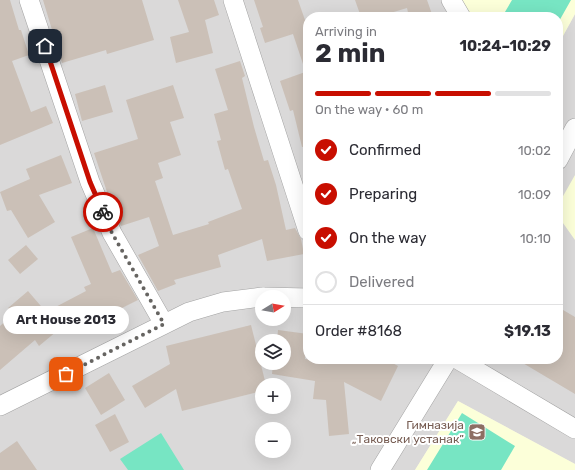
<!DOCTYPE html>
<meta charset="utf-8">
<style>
body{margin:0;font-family:Rubik,sans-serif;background:#f2f2f3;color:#2b2b33;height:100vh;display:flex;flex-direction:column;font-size:15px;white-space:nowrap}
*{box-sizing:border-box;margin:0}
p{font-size:13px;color:#7c7c81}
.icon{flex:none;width:22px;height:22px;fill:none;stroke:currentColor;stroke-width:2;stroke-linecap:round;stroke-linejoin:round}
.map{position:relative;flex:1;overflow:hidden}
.drawer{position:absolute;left:303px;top:12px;width:260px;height:352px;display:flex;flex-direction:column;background:#fff;border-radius:16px;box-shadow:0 4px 16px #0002}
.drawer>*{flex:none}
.needle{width:26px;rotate:79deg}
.buttons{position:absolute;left:255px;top:290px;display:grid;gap:8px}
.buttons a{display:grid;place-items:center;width:36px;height:36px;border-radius:50%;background:#fff;box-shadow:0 4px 16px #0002;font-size:20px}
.pin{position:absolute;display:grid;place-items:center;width:34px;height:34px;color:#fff;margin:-17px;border-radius:8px;box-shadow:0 2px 6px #0006}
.courier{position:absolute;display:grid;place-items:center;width:40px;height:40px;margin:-20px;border:3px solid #c80e00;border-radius:50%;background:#fff;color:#222;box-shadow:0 1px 5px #0007}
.bubble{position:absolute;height:28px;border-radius:14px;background:#fff;box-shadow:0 4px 16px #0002;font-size:13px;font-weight:700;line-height:28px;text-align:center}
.overview em{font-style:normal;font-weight:700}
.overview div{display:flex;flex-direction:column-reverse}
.overview{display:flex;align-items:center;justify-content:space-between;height:68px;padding:0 12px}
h1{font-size:26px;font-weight:700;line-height:30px}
.bar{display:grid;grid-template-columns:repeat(4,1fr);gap:6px 4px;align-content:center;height:48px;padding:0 12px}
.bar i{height:5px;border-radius:3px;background:#e1e1e2}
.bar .active{background:#c80e00}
.bar p{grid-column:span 4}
.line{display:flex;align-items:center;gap:10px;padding:0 12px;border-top:1px solid #e1e1e2}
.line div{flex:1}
ol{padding:0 12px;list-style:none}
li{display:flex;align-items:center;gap:12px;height:44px}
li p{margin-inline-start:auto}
li .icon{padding:4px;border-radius:50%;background:#c80e00;color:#fff;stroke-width:4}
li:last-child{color:#7c7c81}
li i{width:22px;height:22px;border:2px solid #e1e1e2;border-radius:50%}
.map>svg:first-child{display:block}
.residential{fill:#dad9d9;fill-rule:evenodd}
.education{fill:#fcffd9}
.pitch{fill:#77e5c3}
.building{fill:#cbc0b7}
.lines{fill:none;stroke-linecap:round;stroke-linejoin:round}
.minor-casing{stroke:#a3a3a3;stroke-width:20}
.minor{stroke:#fff;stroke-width:19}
.done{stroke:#666461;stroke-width:4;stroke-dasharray:0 7.2}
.route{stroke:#c80e00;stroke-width:5}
.labels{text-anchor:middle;stroke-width:4;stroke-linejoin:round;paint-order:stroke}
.education-label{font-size:12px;fill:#785e54;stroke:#fff;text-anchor:end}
</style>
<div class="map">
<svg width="575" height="470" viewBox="0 0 575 470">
<rect width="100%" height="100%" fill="#efebe1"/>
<!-- residential -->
<path class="residential" d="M0,0h461l10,17h-163v342h250v-314l17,-31v450l-117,-63 -43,69h-415zM262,297h22v22h-22zM262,341h22v22h-22zM262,385h22v22h-22zM262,429h22v22h-22z"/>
<!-- education -->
<path class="education" d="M461,0h114v14l-17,31v-28h-87z
M575,175v65l-17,-24v-11z
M458,401l117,63v6h-160z"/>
<!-- pitch -->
<path class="pitch" d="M512,0h59l-13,23v-6h-56z
M462,413l53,33 -14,24h-74z
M161,433l23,37h-56l-8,-11z"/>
<!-- building -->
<path class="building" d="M0,0h10l9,30h2l8,25 -17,6 19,51 15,-6 7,17 -53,22z
M43,0h99l12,40 -47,14 -1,-4 -44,13z
M178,0h36l5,15 -14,5 8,33 -37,10 -6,-26 19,-5z
M254,0h44l7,20 3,-1v50l-3,1 -12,-36 -28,9 -5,-15 3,-1z
M355,0h72l6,17h-24l-2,-9 -30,9h-16z
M240,61l5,15 -3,2 12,49 10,34 4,-1 8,25 10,45 9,-2 6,11 3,15 -37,7 -5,-22 -44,16 3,12 -47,13 2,4 -18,7 -20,-36 21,-9 -10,-29 -28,9 -10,-22 -17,-51 44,-14 -12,-39 47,-15 11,33 -14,4 11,33 -23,8 5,15 -8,3 18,54 36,-11 -1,-2 34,-13 -14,-40 -3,1 -8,-29 4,-1 -7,-26 14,-4 -13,-41z
M308,71v75l-6,1 -9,-37 -3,1 -10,-30z
M105,85l8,27 -31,9 -7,-27z
M61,155l11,28 -33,12 16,27 -27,16 -17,-28 -4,1 -7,-19 30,-13 -4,-10z
M93,228l19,45 8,-3 18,30 -38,19 -2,-4 -25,13 -4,-7 -30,25 -4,-6 -35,30v-44l13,-12 -5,-6 20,-17 18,21 40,-21 -2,-4 7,-3 -20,-47z
M26,245l12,14 -18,15 -12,-14z
M558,307l17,10v77l-59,-35h42z
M251,325l15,60h-4v6l-80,20 -6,-22 -31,19 -13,-22 38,-22 -4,-18z
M278,330l30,4 -3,25 54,5 3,-5h23l13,7 -17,35 -37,-19 5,52 -20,2 -3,-36 -13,-1 2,-18 -43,-7 1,-11h11v-22h-7z
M109,373l16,27 -24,15 -16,-27z
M115,414l14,28 -19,10 -15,-27z
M17,441l20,29h-37v-17z"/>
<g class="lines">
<!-- minor casing -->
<g class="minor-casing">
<path id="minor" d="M29,0l61,182 22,51 52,91
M233,0l75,231
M451,0l10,17
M558,160l17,-32
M264,297l44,1
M457,359l118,70
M0,406l189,-94 34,-10 39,-5
M380,470l68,-111"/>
</g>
<!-- minor -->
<use href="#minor" class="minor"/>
</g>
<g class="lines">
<!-- done -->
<path class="done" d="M66,374l98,-50 -52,-91 -9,-21"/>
<!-- route -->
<path class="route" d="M45,46l45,136 13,30"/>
</g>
<!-- icons -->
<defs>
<g id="school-square" transform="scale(0.9)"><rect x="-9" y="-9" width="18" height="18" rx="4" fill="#8d6e63" stroke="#fff"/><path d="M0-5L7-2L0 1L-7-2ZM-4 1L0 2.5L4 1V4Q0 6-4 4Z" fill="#fff"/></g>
</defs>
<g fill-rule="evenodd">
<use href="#school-square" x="477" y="432"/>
</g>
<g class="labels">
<!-- education labels -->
<g class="education-label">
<text x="464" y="429">Гимназија<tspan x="464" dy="14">„Таковски устанак”</tspan></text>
</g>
</g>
</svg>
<div class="buttons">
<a><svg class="needle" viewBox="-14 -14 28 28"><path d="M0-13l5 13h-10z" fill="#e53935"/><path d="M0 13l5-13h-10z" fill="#7c7c81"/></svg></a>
<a><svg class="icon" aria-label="layers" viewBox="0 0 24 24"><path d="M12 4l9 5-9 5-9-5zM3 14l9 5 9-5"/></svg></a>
<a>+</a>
<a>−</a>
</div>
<div class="pin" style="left:66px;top:374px;background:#ea580c"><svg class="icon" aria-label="bag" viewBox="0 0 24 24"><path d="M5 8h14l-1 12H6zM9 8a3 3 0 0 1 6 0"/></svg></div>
<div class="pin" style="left:45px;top:46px;background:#1f2937"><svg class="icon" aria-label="home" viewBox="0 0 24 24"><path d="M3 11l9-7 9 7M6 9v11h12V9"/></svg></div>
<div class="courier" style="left:103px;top:212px"><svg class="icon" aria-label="bike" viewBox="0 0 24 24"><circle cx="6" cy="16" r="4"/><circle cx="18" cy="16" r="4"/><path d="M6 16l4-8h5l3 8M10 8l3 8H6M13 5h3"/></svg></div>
<div class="bubble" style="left:3px;top:306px;width:126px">Art House 2013</div>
<section class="drawer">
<div class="overview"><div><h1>2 min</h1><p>Arriving in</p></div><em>10:24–10:29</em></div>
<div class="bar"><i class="active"></i><i class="active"></i><i class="active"></i><i></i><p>On the way · 60 m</p></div>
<ol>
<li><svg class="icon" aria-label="check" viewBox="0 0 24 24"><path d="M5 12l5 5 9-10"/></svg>Confirmed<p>10:02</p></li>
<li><svg class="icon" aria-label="check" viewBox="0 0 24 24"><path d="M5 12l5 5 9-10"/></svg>Preparing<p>10:09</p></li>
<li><svg class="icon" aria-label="check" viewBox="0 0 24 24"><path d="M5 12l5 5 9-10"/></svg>On the way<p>10:10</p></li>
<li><i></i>Delivered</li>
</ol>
<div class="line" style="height:52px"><div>Order #8168</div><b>$19.13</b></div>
</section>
</div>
